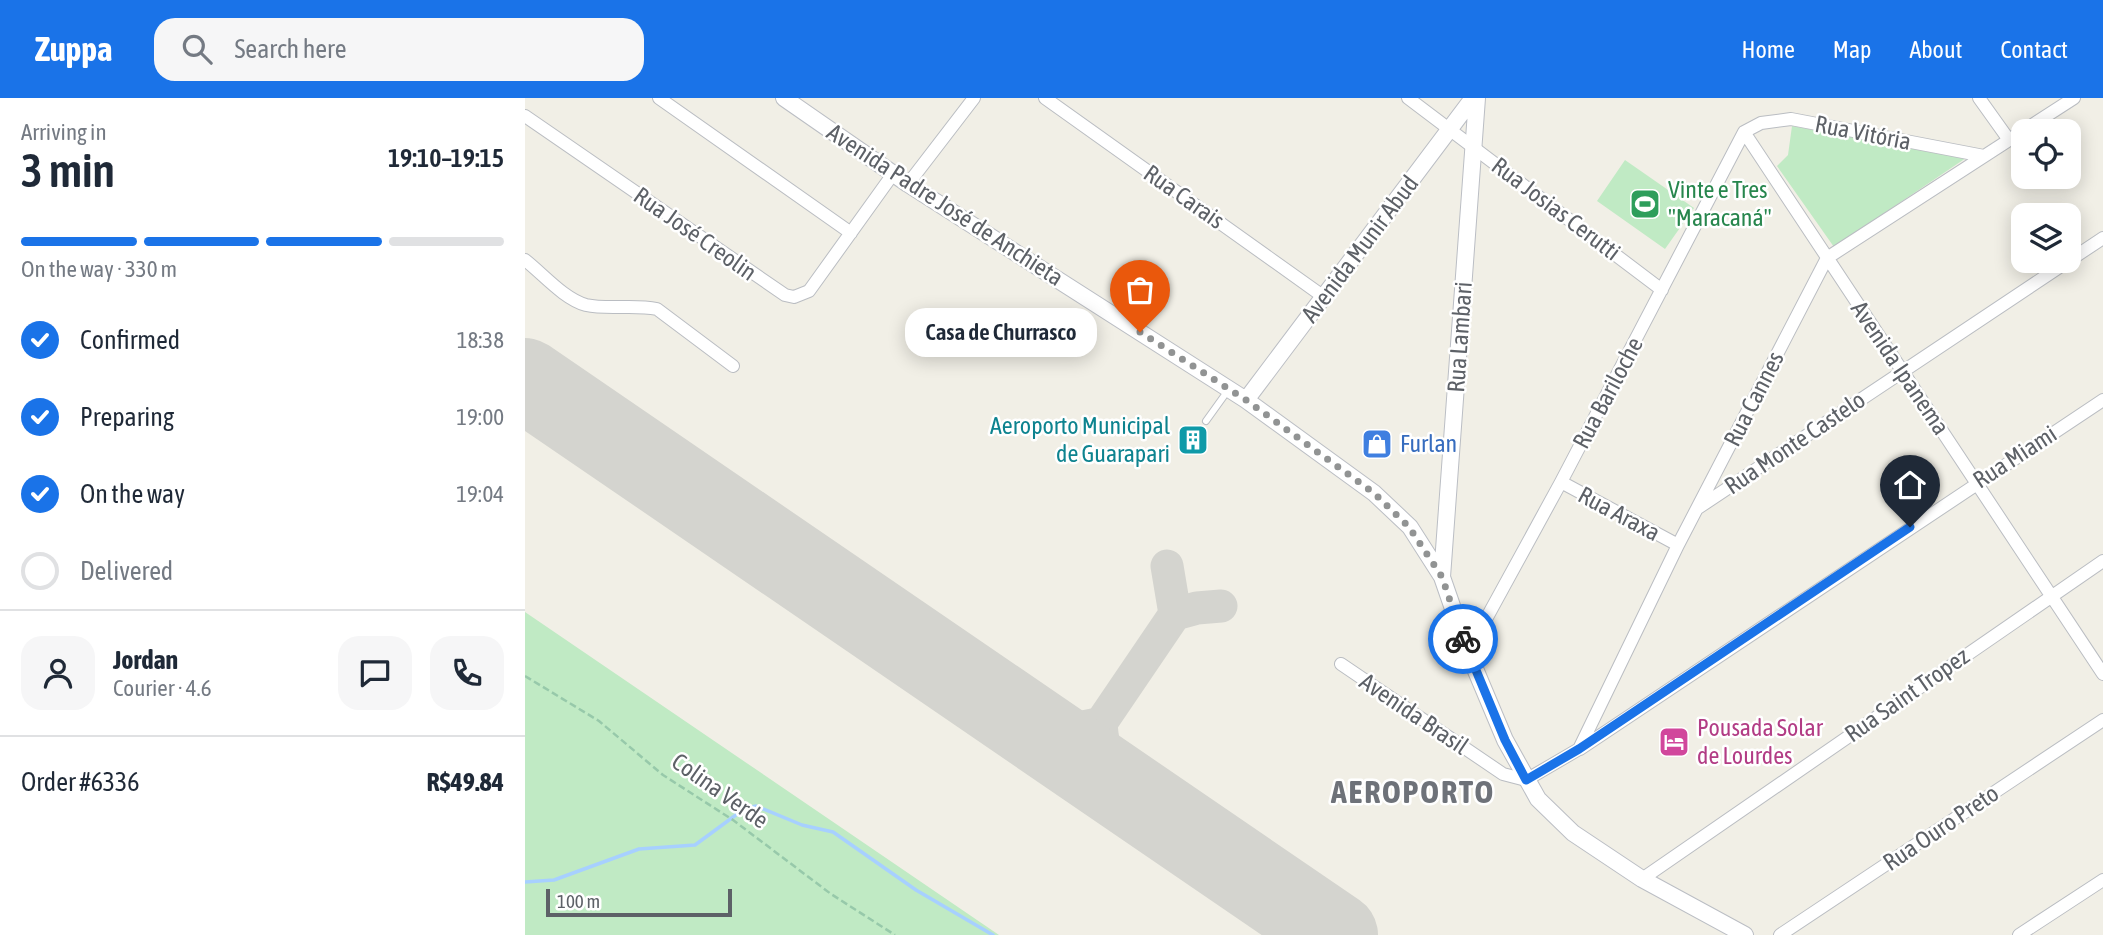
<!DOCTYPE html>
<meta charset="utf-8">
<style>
body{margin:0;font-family:"Asap Condensed",sans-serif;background:#f6f6f7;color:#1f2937;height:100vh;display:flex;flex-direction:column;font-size:26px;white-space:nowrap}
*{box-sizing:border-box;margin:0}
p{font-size:23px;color:#747a83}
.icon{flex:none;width:38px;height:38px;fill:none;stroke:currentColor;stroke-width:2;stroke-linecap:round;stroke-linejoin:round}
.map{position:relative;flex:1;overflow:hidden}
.panel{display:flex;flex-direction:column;background:#fff;width:525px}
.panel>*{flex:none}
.fabs{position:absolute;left:1486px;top:21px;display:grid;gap:14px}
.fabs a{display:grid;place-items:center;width:70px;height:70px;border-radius:14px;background:#fff;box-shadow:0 4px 18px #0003;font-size:35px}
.scale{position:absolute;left:21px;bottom:18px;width:186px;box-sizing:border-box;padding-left:7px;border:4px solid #5d6167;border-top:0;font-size:19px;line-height:24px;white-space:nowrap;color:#5d6167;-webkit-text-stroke:5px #fff;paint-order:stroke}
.pin{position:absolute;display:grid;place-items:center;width:60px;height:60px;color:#fff;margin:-72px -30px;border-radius:50% 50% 50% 0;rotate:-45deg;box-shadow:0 0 7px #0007}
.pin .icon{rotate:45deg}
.courier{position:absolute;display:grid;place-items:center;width:70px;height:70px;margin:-35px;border:5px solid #1a73e8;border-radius:50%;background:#fff;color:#222;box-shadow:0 2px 9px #0007}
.bubble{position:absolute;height:49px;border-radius:21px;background:#fff;box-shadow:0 4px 18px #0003;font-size:23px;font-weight:600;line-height:49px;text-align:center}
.head em{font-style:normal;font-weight:600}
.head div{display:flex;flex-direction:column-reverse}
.head{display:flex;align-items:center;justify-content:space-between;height:119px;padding:0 21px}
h1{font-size:46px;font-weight:600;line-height:52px}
.bar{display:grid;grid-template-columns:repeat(4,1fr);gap:10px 7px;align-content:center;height:84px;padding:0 21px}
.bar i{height:9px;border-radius:5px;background:#e0e1e3}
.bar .selected{background:#1a73e8}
.bar p{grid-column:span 4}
.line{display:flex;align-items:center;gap:18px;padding:0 21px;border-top:2px solid #e0e1e3}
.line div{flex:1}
.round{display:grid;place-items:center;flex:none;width:74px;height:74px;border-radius:21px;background:#f6f6f7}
ol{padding:0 21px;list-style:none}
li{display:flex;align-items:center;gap:21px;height:77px}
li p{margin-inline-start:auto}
li .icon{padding:7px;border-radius:50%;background:#1a73e8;color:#fff;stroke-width:4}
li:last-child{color:#747a83}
li i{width:38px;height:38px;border:4px solid #e0e1e3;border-radius:50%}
header{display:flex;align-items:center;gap:42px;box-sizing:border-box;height:98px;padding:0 35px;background:#1a73e8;color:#fff}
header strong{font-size:33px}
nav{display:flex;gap:38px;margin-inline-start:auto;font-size:24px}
.search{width:490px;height:63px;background:#f6f6f7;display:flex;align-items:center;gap:18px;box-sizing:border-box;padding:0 24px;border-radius:21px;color:#747a83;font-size:26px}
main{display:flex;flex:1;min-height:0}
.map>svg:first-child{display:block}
.green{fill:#c0eac4}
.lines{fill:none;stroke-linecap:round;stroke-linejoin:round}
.stream{stroke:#a7d0ff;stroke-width:3.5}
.taxiway{stroke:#d4d4cf;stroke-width:33}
.runway{stroke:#d4d4cf;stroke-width:84}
.lane-casing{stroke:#babdc2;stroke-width:8}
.street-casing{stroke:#babdc2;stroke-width:14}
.secondary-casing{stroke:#bbbec4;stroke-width:18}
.path{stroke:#97c9aa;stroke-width:2.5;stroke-dasharray:7 3.5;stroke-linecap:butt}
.lane{stroke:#fff;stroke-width:6}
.street{stroke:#fff;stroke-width:12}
.secondary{stroke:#fff;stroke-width:16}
.done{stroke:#919393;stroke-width:7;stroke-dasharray:0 12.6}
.route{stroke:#1a73e8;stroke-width:9}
.labels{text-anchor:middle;stroke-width:5;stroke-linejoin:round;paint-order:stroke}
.street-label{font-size:24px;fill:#5d6167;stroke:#fff}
.leisure-label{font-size:24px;fill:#27864d;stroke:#fff;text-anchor:start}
.culture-label{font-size:24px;fill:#0d838f;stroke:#fff;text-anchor:end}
.shop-label{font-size:24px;fill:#366cbe;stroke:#fff;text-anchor:start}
.hotel-label{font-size:24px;fill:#b23c85;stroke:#fff;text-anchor:start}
.district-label{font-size:32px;font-weight:bold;letter-spacing:2px;fill:#6e7279;stroke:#fff}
</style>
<header>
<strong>Zuppa</strong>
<div class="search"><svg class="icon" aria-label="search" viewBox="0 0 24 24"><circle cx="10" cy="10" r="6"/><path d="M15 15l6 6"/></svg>Search here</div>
<nav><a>Home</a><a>Map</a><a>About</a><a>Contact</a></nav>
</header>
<main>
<section class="panel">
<div class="head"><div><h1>3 min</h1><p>Arriving in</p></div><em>19:10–19:15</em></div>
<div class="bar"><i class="selected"></i><i class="selected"></i><i class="selected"></i><i></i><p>On the way · 330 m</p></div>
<ol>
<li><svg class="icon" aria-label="check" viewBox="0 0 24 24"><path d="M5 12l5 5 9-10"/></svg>Confirmed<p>18:38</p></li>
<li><svg class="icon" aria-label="check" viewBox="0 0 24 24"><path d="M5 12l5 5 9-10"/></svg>Preparing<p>19:00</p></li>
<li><svg class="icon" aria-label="check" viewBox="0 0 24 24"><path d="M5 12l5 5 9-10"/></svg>On the way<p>19:04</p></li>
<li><i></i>Delivered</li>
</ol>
<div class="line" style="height:126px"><a class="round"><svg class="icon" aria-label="person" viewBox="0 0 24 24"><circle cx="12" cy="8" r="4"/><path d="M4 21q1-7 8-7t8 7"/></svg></a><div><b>Jordan</b><p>Courier · 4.6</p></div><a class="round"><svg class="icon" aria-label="chat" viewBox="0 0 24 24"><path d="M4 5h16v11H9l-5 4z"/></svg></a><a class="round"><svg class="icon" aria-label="phone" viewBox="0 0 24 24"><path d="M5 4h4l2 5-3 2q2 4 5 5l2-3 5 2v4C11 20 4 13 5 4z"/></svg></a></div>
<div class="line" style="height:91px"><div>Order #6336</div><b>R$49.84</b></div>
</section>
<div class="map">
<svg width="1578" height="837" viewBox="0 0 1578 837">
<rect width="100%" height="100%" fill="#f1efe6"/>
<!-- green -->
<path class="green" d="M1267,28l174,32 -132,89 -57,-81 11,-11z
M1100,62l69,48 -29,41 -68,-48z
M0,514l474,323h-474z"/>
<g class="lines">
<!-- stream -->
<path class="stream" d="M0,784l29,-2 85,-31 56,-4 49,-36 12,-3 46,19 31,7 83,58 77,45"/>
<!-- taxiway -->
<path class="taxiway" d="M650,516l22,-6 24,-2
M493,619c32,14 49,15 83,6l74,-109 -8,-48
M576,625c2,34 11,50 34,75"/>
<!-- runway -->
<path class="runway" d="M0,282l811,555"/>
<!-- lane casing -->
<g class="lane-casing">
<path id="lane" d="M681,323l23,-32"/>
</g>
<!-- street casing -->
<g class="street-casing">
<path id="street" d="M134,0l192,135
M520,0l279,199
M883,0l254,192
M1454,0l30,42
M0,18l260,179 9,2 15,-6 84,-117
M1219,34l359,542
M1219,34l17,-9 30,-4 193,37
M383,86l66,-86
M0,162c18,14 39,39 61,45 23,5 47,-1 71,4l76,57
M1036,384l117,63
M1173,410l405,-270
M943,554l93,-170 183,-350
M816,566l162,110 23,6 53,-31 99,-204 149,-287 247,-160
M1055,651l523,-349
M1117,781l461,-318
M1255,837l323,-215
M1494,837l84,-55"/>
</g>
<!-- secondary casing -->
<g class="secondary-casing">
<path id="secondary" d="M259,0l124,86 338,216 128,93 36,34 32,50 26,75 37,88 33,59 35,34 69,46 103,56
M721,302l227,-302
M917,479l35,-479"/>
</g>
<!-- path -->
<path class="path" d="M0,578l74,45 64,54 70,45 98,74 64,41"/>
<!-- lane -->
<use href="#lane" class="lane"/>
<!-- street -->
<use href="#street" class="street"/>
<!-- secondary -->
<use href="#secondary" class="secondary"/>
</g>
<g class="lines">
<!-- done -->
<path class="done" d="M615,234l106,68 128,93 35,34 33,50 21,62"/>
<!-- route -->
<path class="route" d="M938,541l42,101 21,40 53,-31 331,-222"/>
</g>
<!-- icons -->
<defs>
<g id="stadium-square" transform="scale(1.575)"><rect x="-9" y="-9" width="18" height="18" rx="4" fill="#2e9e5b" stroke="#fff"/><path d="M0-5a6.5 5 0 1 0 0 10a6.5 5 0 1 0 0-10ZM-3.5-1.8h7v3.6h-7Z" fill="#fff"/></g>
<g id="building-square" transform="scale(1.575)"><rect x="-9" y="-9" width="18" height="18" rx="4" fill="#0f9aa8" stroke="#fff"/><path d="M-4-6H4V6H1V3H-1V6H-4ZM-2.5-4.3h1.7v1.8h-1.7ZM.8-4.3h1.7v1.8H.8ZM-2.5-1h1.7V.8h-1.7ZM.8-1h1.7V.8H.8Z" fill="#fff"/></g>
<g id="shop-square" transform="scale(1.575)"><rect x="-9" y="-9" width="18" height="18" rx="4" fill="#3f7fe0" stroke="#fff"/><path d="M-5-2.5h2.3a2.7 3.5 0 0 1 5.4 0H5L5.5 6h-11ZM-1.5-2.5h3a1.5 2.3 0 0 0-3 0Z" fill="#fff"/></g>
<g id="hotel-square" transform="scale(1.575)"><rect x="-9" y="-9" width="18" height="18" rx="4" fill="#d1479c" stroke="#fff"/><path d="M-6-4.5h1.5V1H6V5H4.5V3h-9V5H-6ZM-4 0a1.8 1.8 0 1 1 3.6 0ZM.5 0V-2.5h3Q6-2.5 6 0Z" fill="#fff"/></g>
</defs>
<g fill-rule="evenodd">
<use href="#stadium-square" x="1120" y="106"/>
<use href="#building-square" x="668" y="342"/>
<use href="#shop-square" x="852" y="346"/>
<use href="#hotel-square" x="1149" y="644"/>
</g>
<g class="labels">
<!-- street labels -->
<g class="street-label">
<text transform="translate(1338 35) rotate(11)" y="8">Rua Vitória</text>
<text transform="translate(659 99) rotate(35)" y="8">Rua Carais</text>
<text transform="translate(420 107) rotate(33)" y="8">Avenida Padre José de Anchieta</text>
<text transform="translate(1031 111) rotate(37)" y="8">Rua Josias Cerutti</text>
<text transform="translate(170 136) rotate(35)" y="8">Rua José Creolin</text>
<text transform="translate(835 151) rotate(-53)" y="8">Avenida Munir Abud</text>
<text transform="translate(935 239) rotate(-86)" y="8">Rua Lambari</text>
<text transform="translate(1375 270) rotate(56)" y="8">Avenida Ipanema</text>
<text transform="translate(1083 295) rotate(-62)" y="8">Rua Bariloche</text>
<text transform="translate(1229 301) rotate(-63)" y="8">Rua Cannes</text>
<text transform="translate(1270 345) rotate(-34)" y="8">Rua Monte Castelo</text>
<text transform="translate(1490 359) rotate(-33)" y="8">Rua Miami</text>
<text transform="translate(1094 416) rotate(28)" y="8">Rua Araxa</text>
<text transform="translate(1382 597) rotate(-35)" y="8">Rua Saint Tropez</text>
<text transform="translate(889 616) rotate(34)" y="8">Avenida Brasil</text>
<text transform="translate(195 693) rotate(35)" y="8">Colina Verde</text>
<text transform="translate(1416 730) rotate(-34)" y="8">Rua Ouro Preto</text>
</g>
<!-- leisure labels -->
<g class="leisure-label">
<text x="1143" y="100">Vinte e Tres<tspan x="1143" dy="28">"Maracaná"</tspan></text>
</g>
<!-- culture labels -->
<g class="culture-label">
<text x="645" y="336">Aeroporto Municipal<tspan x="645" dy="28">de Guarapari</tspan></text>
</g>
<!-- shop labels -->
<g class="shop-label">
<text x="875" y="354">Furlan</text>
</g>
<!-- hotel labels -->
<g class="hotel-label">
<text x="1172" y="638">Pousada Solar<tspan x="1172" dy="28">de Lourdes</tspan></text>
</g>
<!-- district labels -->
<g class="district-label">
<text x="888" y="705">AEROPORTO</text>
</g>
</g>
</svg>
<div class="fabs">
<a><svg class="icon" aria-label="locate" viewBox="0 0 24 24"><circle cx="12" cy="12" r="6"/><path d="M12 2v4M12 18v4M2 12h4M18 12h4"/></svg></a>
<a><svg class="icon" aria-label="layers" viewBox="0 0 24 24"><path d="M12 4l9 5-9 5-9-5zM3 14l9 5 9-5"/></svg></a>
</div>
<div class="scale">100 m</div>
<div class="pin" style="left:615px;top:234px;background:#ea580c"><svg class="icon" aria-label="bag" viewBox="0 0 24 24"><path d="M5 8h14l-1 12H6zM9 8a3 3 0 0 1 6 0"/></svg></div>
<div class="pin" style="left:1385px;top:429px;background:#1f2937"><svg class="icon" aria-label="home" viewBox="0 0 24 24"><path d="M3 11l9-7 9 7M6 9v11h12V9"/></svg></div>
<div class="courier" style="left:938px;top:541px"><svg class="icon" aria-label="bike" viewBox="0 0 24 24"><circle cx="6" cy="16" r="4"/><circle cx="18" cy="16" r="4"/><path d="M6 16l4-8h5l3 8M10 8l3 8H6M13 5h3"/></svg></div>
<div class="bubble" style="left:380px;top:210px;width:192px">Casa de Churrasco</div>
</div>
</main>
